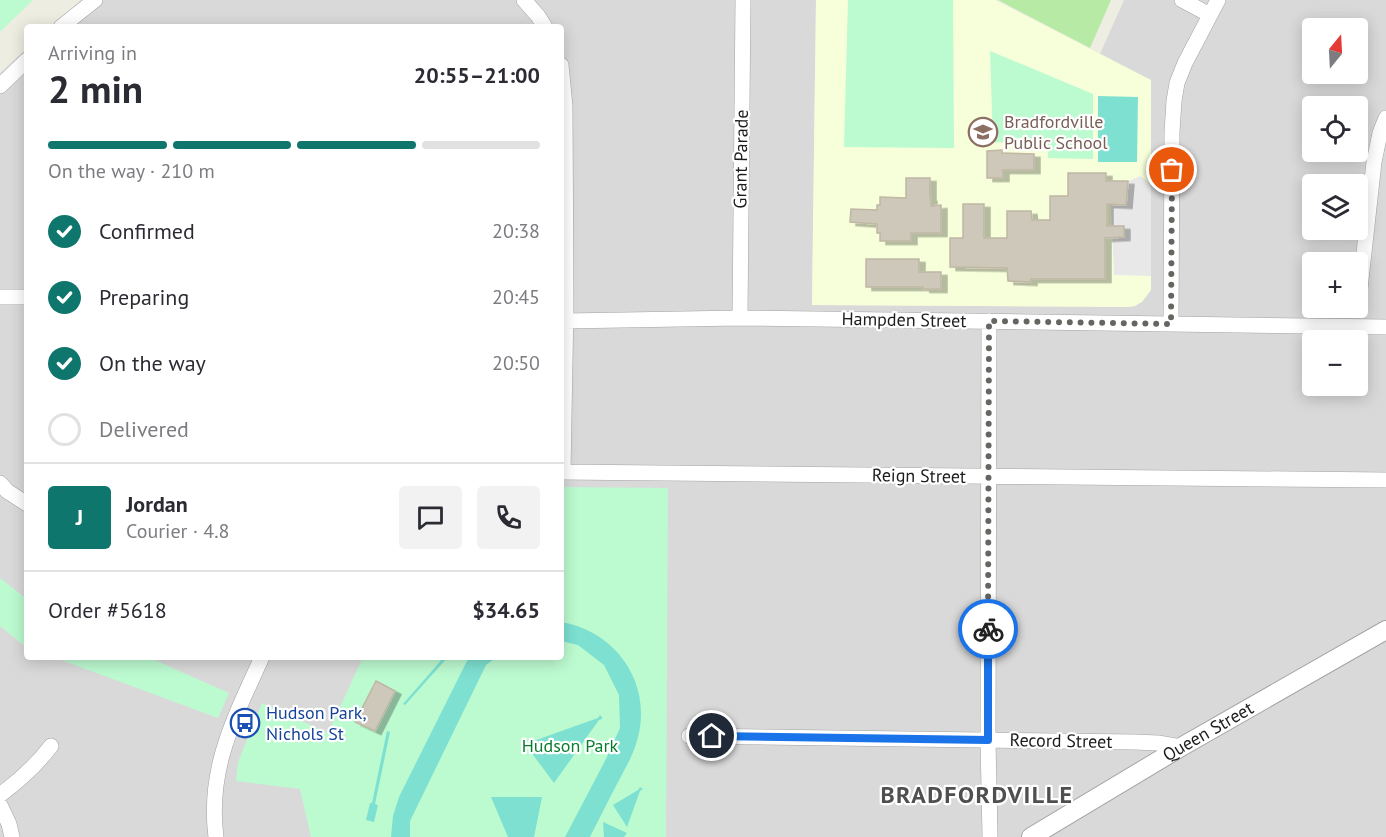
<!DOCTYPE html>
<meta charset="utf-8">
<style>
body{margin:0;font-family:"PT Sans",sans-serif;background:#f2f2f3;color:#2b2b33;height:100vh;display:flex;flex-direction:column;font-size:22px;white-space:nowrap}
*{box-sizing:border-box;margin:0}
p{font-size:20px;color:#7c7c81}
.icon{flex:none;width:33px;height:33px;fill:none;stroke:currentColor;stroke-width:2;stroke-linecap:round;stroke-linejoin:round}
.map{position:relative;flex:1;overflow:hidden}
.details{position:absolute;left:24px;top:24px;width:540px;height:636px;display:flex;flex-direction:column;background:#fff;border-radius:6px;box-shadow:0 3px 15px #0003}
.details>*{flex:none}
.needle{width:39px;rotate:18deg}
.tools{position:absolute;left:1302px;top:18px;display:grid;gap:12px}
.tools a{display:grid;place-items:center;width:66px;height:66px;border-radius:6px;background:#fff;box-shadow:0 3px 15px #0003;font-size:30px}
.pin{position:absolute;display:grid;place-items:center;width:51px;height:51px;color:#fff;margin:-26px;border:3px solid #fff;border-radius:50%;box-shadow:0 2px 6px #0007}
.courier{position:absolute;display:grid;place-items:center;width:60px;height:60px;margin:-30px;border:4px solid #1a73e8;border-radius:50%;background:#fff;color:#222;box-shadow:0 2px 8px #0007}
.summary em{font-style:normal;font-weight:600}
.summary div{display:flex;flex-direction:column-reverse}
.summary{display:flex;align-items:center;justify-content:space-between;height:102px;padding:0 24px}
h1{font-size:39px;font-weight:600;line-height:45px}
.bar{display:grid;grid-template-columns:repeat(4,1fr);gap:9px 6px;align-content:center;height:72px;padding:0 24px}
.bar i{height:8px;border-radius:4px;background:#e1e1e2}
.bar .on{background:#0f766e}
.bar p{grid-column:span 4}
.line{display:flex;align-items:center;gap:15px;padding:0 24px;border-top:2px solid #e1e1e2}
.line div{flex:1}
.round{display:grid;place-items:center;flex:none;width:63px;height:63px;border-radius:6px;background:#f2f2f3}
ol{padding:0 24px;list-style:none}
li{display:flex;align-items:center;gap:18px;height:66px}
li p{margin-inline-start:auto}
li .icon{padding:6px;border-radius:50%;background:#0f766e;color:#fff;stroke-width:4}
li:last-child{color:#7c7c81}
li i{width:33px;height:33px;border:3px solid #e1e1e2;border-radius:50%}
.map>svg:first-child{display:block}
.residential{fill:#dad9d9;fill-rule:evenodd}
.education{fill:#f6ffd9}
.grass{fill:#b7eaa5}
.park{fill:#bcfad0}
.pitch{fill:#7de0d1}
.parking{fill:#e8e8e8}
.building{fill:#cec8bb;stroke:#c0b7a4;stroke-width:1.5;filter:url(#shadow)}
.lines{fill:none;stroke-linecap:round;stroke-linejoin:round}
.minor-casing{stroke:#a3a3a3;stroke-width:16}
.tertiary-casing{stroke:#a3a3a3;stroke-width:20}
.minor{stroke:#fff;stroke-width:15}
.tertiary{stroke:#fff;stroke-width:18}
.done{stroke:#666561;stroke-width:6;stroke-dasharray:0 10.8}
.route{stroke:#1a73e8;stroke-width:8}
.labels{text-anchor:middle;stroke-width:4.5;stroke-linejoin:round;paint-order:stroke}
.education-label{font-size:18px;fill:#785e54;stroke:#fff;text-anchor:start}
.street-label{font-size:18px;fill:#1c1c1c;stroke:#fff}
.transit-label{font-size:18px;fill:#164399;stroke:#fff;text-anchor:start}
.park-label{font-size:18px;fill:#097c2e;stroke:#fff}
.district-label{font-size:24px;font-weight:bold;letter-spacing:1.5px;fill:#4f4f4f;stroke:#fff}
</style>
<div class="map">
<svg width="1386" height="837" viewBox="0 0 1386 837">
<defs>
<filter id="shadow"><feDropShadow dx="6" dy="3.5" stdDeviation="0" flood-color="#0004"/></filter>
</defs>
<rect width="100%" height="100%" fill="#eeede1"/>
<!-- residential -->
<path class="residential" d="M81,0h735l-4,305 316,2 7,-1 16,-16v-209l-51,-27 24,-54h262v837h-1386v-764l27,-25v609h534v-630h-510zM1312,28h46v46h-46zM1312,106h46v46h-46zM1312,184h46v46h-46zM1312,262h46v46h-46zM1312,340h46v46h-46z"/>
<!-- education -->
<path class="education" d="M816,0h179l156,80v210l-9,12 -7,4 -7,1 -316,-2z"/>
<!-- grass -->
<path class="grass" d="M998,0h113l-21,48z"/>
<!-- park -->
<path class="park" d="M0,0h33l-33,32z
M848,0h105l1,148 -110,-1z
M990,51l103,43v65l-45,-1v-14l-55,-2z
M561,487l107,1 -2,349h-355l-11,-48 -64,-8 2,-19 24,-59 66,30 35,-76h198z
M0,578l27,21v49l-27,-22z
M53,657h95l81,36 -11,25z"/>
<!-- pitch -->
<path class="pitch" d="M1098,96l40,1 -1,65h-39z
M561,622c55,9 91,61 77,115 -4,17 -13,32 -21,47 -9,17 -18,35 -27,53h-25l41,-78 14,-31 -1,-33 -15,-30 -26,-20 -17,-4z
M444,657h4l-43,48 -2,-1z
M469,657h28l-11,8 -76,156v16h-19l2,-21 6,-19z
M600,715l2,2v2l-3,1 -45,63 -29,-39 73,-26z
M387,731l3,1 -15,72 3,1 -4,17 -8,-2 4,-17h2z
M640,787l3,2 -3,2 -13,36 -14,-22 25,-15z
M491,797h51l-8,40h-26z
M603,822l24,11 -3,4h-20z"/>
<!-- parking -->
<path class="parking" d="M1140,176l11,8v92l-37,-1 -3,-70 18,-24z"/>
<!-- building -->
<path class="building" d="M1002,150v3l32,1v16h-31v8h-16v-27z
M1068,173h38v8h22l-2,24 -19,-1v22h17v11l-19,1v41h-74v3l-23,-1 -1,-13 -57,-1v-29h13v-34h21v34h23v-27h24l1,9h18v-24h18z
M906,178h24v20h1v8l10,-1v28h-30v8h-31v-8h-3v-9l-27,-2 1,-13 26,1v-5h3v-8l26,1z
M866,259h53v13h22v17h-17l-1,-2h-57z
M376,681l19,10 -20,40 -20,-9z"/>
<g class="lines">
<!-- minor casing -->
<g class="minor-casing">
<path id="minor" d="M524,0l14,16 7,11
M1182,0l28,15
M61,27l34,-27
M561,65l4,41 1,201 -3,165
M0,86l27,-26
M0,297h27
M1358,307l16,-145 6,-29 6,-15
M740,318l3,-318
M565,321l175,-3 646,9
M989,321l-1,419 2,97
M1171,324l1,-192 2,-31 3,-18 8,-20 33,-63
M561,472l825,8
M0,483l7,8 20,13
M689,736l445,6 24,1 23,4
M0,795c20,-15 36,-29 51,-49
M0,805l9,19 3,13
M216,837c-9,-69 19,-120 46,-180"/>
</g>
<!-- tertiary casing -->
<g class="tertiary-casing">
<g id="tertiary">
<path id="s1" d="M1031,837l150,-90 205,-117"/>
</g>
</g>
<!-- minor -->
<use href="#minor" class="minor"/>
<!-- tertiary -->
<use href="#tertiary" class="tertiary"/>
</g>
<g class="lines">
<!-- done -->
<path class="done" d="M988,629l1,-308 182,3 1,-154"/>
<!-- route -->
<path class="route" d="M712,736l276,4v-111"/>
</g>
<!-- icons -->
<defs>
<g id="school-ring" transform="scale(1.5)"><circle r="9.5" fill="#fff" stroke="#8d6e63" stroke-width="1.5"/><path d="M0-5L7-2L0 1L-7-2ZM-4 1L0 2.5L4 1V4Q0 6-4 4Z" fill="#8d6e63"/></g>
<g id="bus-ring" transform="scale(1.5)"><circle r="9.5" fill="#fff" stroke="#1a4fb4" stroke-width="1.5"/><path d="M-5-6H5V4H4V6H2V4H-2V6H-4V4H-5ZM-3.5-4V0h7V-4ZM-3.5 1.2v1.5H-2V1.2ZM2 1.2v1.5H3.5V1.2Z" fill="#1a4fb4"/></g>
</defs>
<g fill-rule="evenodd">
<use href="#school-ring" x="983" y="132"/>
<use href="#bus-ring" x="245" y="723"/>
</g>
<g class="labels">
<!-- education labels -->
<g class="education-label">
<text x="1004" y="128">Bradfordville<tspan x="1004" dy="21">Public School</tspan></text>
</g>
<!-- street labels -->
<g class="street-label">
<text transform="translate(741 159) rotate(-89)" y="6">Grant Parade</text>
<text transform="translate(904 320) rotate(1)" y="6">Hampden Street</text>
<text transform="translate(919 476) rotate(1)" y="6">Reign Street</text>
<text dy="6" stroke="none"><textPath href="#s1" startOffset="206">Queen Street</textPath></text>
<text transform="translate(1061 741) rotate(1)" y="6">Record Street</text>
</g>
<!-- transit labels -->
<g class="transit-label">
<text x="266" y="719">Hudson Park,<tspan x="266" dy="21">Nichols St</tspan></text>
</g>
<!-- park labels -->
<g class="park-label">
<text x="570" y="752">Hudson Park</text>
</g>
<!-- district labels -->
<g class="district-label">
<text x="977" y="803">BRADFORDVILLE</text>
</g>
</g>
</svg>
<div class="tools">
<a><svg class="needle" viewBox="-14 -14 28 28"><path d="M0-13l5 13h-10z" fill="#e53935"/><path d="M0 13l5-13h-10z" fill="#7c7c81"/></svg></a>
<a><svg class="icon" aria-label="locate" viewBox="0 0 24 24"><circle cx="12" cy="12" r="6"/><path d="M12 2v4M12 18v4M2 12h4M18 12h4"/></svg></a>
<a><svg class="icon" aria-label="layers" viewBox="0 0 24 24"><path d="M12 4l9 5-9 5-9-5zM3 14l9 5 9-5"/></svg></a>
<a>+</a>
<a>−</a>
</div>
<div class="pin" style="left:1172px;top:170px;background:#ea580c"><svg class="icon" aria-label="bag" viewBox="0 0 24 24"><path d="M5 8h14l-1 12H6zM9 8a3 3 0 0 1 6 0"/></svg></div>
<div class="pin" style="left:712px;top:736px;background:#1f2937"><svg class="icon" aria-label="home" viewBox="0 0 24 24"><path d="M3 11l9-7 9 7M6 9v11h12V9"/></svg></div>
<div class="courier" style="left:988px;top:629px"><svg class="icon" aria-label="bike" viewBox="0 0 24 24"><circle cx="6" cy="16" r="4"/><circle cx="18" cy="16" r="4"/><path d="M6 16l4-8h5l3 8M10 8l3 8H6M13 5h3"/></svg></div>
<section class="details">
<div class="summary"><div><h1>2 min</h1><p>Arriving in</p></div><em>20:55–21:00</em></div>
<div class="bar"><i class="on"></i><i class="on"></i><i class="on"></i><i></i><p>On the way · 210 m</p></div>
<ol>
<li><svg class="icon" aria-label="check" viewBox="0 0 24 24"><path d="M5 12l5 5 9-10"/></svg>Confirmed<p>20:38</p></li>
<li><svg class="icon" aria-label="check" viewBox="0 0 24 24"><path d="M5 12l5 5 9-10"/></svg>Preparing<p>20:45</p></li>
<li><svg class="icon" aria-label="check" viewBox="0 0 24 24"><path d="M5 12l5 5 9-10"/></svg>On the way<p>20:50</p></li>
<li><i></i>Delivered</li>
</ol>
<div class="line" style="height:108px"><b class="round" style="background:#0f766e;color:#fff">J</b><div><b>Jordan</b><p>Courier · 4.8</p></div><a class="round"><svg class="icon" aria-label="chat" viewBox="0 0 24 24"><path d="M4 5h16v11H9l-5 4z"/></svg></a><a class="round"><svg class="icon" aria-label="phone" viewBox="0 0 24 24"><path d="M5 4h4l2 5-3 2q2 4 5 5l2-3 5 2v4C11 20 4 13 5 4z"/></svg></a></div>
<div class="line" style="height:78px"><div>Order #5618</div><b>$34.65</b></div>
</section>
</div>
